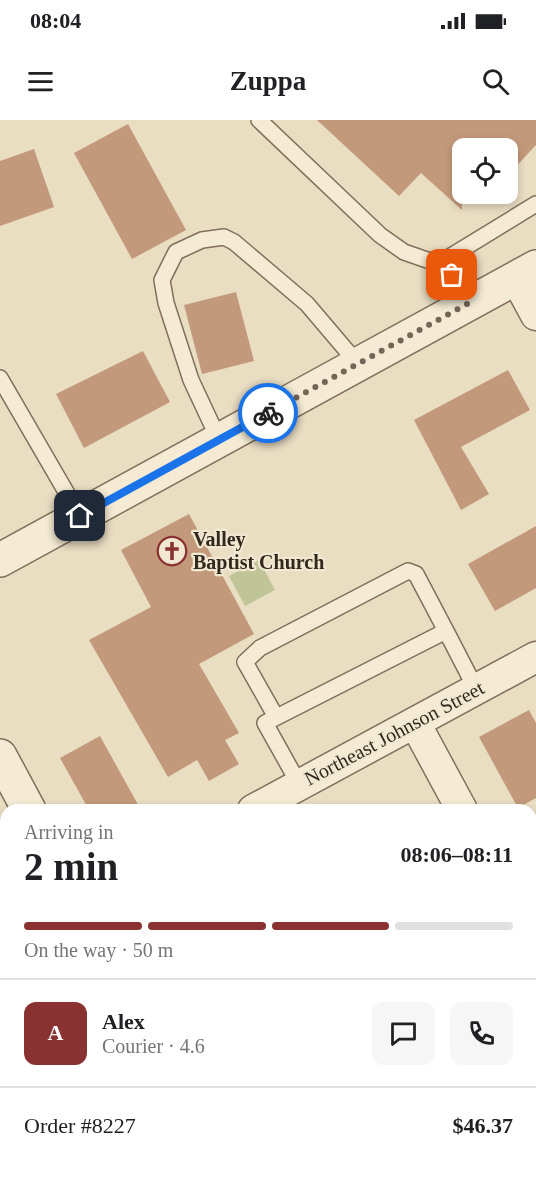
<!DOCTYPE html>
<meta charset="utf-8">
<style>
body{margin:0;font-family:"Times New Roman",serif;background:#f6f6f6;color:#202124;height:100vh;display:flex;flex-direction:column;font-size:22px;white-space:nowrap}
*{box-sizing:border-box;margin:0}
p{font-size:20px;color:#757577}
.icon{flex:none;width:33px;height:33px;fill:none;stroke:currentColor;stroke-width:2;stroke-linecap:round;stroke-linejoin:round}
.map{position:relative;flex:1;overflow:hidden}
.side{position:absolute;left:0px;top:684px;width:537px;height:374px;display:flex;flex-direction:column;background:#fff;border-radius:18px 18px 0 0;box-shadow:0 3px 9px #0003}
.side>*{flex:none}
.controls{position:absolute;left:452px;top:18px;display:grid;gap:12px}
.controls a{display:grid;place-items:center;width:66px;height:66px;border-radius:12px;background:#fff;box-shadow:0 3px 9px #0003;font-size:30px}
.pin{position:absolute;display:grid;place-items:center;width:51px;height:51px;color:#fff;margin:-26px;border-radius:12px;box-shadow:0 3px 9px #0006}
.courier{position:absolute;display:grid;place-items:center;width:60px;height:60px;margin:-30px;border:4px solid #1a73e8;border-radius:50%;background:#fff;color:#222;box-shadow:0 2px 8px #0007}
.head em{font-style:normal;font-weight:800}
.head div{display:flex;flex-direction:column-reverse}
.head{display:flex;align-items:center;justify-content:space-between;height:102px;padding:0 24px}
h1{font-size:39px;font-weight:800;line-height:45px}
.bar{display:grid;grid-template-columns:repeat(4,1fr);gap:9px 6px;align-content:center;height:72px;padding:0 24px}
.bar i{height:8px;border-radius:4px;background:#e0e0e0}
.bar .active{background:#8a3132}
.bar p{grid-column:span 4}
.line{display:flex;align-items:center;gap:15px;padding:0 24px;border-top:2px solid #e0e0e0}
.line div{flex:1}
.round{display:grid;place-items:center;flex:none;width:63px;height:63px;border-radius:12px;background:#f6f6f6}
.status{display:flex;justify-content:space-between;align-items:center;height:42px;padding:0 30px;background:#fff;direction:ltr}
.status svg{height:16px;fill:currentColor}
header{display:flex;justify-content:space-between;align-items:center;height:78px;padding:0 24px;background:#fff;font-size:27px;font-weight:800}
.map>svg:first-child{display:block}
.green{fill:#c0c597}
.building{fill:#c3997b}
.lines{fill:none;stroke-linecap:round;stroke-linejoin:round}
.service-casing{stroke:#816f5b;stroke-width:18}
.minor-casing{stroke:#816f5b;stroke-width:33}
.tertiary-casing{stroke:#816f5b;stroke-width:36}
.service{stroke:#f5ebd4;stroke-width:15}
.minor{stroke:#f5ebd4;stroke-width:30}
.tertiary{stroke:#f5ebd4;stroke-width:33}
.done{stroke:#726757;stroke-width:6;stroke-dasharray:0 10.8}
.route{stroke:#1a73e8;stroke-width:8}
.labels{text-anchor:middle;stroke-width:4.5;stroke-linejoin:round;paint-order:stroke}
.poi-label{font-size:20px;font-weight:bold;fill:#32281e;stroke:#f1e8d1;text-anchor:start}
.street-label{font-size:20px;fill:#32281e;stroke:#f1e8d1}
</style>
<div class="status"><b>08:04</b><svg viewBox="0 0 49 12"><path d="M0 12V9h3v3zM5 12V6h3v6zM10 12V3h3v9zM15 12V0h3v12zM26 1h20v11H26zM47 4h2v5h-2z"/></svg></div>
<header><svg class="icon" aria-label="menu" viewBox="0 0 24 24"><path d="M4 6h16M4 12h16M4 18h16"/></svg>Zuppa<svg class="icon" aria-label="search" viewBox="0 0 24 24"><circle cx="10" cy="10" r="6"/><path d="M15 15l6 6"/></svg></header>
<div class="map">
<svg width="536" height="1057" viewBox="0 0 536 1057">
<rect width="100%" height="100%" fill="#e9ddc2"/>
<!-- green -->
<path class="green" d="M259,440l16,30 -30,16 -16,-30z"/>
<!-- building -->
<path class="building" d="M317,0h219v25l-29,31v-28h-45v62l-41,-37 -22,23z
M128,4l58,106 -54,29 -58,-106z
M34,29l20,58 -54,19v-65z
M236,172l18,69 -52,13 -18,-69z
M143,231l27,51 -86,46 -28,-54z
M508,250l22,40 -69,37 28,47 -28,16 -47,-90z
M189,394l65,120 -55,30 40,69 -14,7 14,24 -30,17 -12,-21 -29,17 -79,-137 62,-33 -30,-57z
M536,406v62l-41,23 -27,-47z
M529,590l7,13v75l-18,10 -39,-71z
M100,616l41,74h-52l-29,-52z"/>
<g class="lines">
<!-- service casing -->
<g class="service-casing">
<path id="service" d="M259,0l121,115 24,17 23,8 16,1 26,42
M443,141l93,-57
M0,258l80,138
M219,320l-28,-60 -25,-77 -4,-23 14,-28 26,-12 22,-3 10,5 73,62 51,60
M276,597l-31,-55 15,-14 148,-77 8,3 30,57
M299,664l-34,-61 181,-92 30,58"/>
</g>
<!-- minor casing -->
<g class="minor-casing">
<path id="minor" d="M516,158l20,37
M415,603l47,87
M253,690l283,-153
M531,816l5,10
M531,972l5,-3
M375,1057l10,-5"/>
</g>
<!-- tertiary casing -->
<g class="tertiary-casing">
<path id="tertiary" d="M0,440l536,-293
M0,636l29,54
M221,1052l3,5"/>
</g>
<!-- service -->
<use href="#service" class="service"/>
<!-- minor -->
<use href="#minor" class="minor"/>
<!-- tertiary -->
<use href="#tertiary" class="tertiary"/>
</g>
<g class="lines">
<!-- done -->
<path class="done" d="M268,293l201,-110 -17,-28"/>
<!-- route -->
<path class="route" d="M80,396l188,-103"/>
</g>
<!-- icons -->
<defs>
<g id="church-ring" transform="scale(1.5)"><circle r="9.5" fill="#f1e8d1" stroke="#8a3132" stroke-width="1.5"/><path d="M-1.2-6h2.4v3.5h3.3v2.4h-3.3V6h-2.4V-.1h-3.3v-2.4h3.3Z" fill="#8a3132"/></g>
</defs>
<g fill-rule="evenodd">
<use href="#church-ring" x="172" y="431"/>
</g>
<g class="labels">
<!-- poi labels -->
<g class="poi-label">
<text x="193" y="426">Valley<tspan x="193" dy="23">Baptist Church</tspan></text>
</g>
<!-- street labels -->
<g class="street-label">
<text transform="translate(394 613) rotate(-28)" y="7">Northeast Johnson Street</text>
</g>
</g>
</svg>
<div class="controls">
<a><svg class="icon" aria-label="locate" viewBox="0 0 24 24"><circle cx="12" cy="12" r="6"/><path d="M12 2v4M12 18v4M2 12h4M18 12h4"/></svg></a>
</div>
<div class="pin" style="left:452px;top:155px;background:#ea580c"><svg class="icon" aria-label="bag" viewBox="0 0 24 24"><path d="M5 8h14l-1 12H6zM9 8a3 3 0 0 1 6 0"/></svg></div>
<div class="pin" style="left:80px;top:396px;background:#1f2937"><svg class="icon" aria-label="home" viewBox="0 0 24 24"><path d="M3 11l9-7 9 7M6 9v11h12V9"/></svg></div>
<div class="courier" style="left:268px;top:293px"><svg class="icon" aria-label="bike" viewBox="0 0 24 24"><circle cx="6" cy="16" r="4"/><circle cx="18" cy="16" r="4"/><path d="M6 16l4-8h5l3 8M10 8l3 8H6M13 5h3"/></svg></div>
<section class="side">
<div class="head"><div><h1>2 min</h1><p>Arriving in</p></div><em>08:06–08:11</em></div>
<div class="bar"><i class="active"></i><i class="active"></i><i class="active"></i><i></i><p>On the way · 50 m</p></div>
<div class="line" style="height:108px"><b class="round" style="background:#8a3132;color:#fff">A</b><div><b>Alex</b><p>Courier · 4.6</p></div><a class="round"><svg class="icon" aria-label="chat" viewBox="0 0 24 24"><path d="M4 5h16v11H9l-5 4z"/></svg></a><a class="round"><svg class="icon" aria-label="phone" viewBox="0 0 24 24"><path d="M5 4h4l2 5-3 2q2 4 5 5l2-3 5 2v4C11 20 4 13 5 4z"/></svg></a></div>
<div class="line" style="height:78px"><div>Order #8227</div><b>$46.37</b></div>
</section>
</div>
